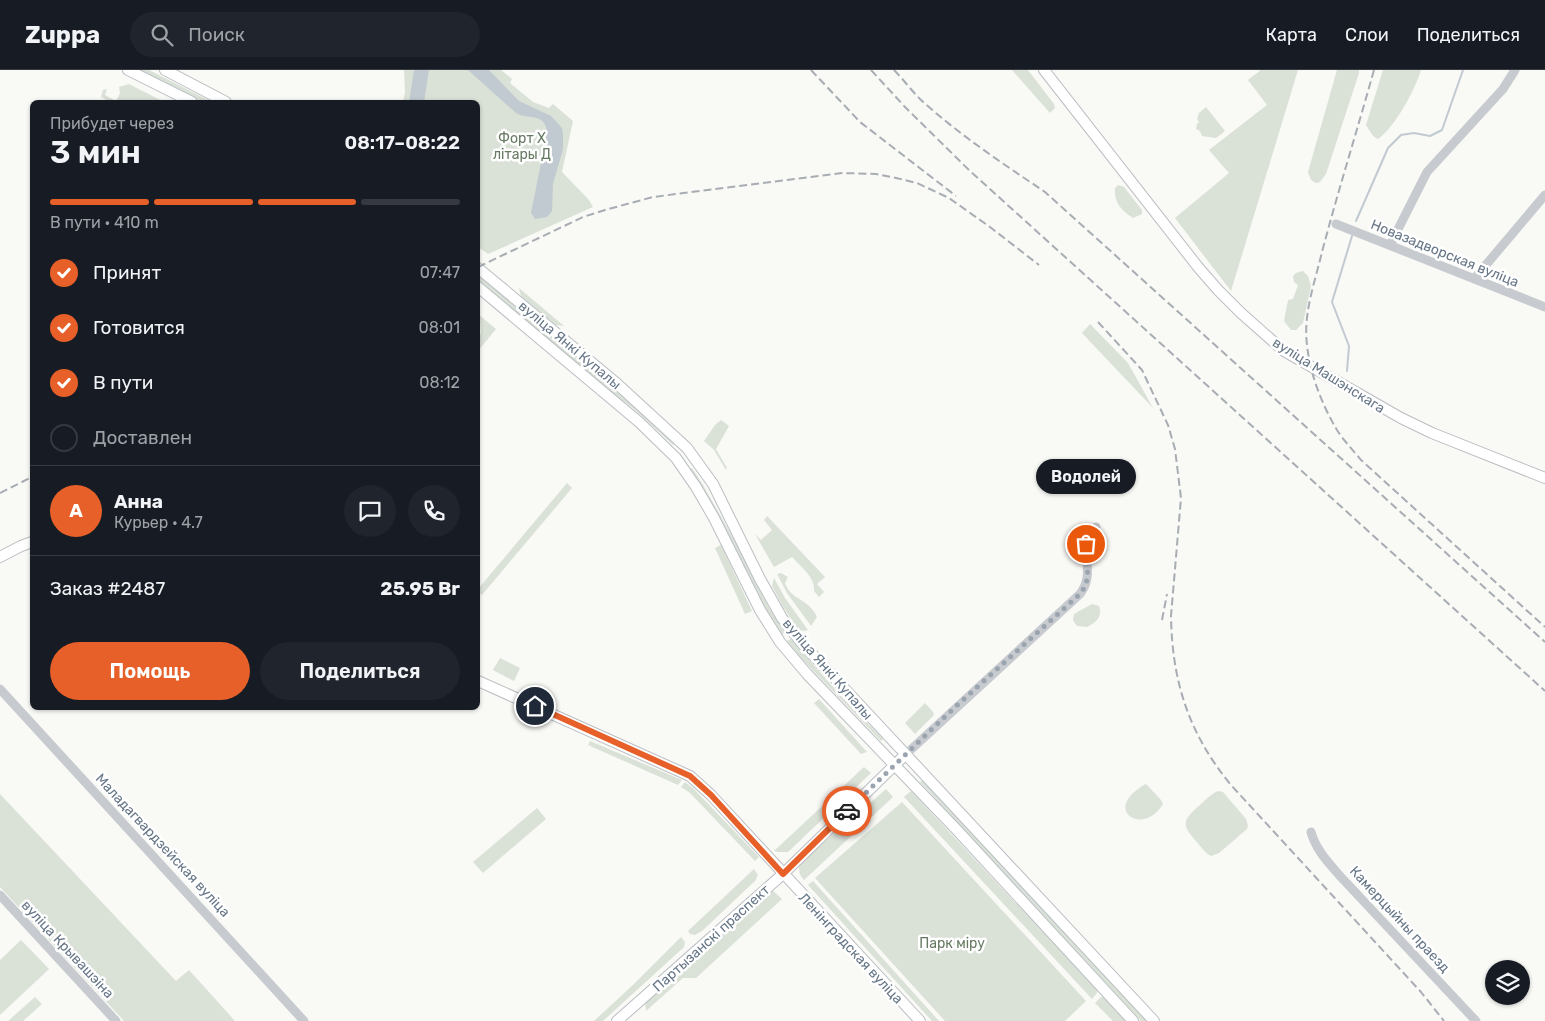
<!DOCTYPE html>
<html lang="ru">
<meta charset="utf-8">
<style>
body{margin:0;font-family:Rubik,sans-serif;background:#20242c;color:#f1f3f6;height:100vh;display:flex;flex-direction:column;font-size:19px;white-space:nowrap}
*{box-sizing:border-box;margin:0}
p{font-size:16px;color:#9ea1a6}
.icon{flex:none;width:28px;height:28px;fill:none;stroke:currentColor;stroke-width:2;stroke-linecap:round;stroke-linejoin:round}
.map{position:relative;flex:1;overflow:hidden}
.drawer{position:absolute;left:30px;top:30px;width:450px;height:610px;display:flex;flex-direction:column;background:#171b24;border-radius:8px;box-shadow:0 1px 4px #0004}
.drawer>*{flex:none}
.controls{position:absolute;left:1485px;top:890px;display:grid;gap:10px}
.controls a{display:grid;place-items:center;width:45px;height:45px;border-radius:50%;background:#171b24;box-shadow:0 1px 4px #0004;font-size:25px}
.pin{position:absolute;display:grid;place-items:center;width:42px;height:42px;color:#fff;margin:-21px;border:2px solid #fff;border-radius:50%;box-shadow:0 1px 5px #0007}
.courier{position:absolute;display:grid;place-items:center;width:50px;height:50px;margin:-25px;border:4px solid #e76029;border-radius:50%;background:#fff;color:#222;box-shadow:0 1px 6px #0007}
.bubble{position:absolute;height:35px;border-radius:18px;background:#171b24;box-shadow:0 1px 4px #0004;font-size:16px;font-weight:600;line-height:35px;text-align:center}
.overview em{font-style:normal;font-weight:600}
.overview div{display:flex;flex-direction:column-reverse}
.overview{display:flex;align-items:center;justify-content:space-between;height:85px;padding:0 20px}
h1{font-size:32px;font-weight:600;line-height:38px}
.bar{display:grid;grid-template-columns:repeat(4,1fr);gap:8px 5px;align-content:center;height:60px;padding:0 20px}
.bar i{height:6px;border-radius:4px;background:#363941}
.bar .selected{background:#e76029}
.bar p{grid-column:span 4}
.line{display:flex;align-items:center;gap:12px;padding:0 20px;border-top:1px solid #363941}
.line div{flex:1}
.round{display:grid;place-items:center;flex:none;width:52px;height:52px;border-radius:26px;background:#20242c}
ol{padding:0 20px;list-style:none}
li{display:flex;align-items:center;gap:15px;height:55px}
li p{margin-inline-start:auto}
li .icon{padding:5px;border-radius:50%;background:#e76029;color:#fff;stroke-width:4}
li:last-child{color:#9ea1a6}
li i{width:28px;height:28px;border:2px solid #363941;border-radius:50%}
.primary-button{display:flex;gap:10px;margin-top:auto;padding:10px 20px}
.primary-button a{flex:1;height:58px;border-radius:30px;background:#e76029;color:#fff;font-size:20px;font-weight:600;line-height:58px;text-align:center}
.primary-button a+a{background:#20242c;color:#f1f3f6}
header{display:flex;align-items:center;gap:30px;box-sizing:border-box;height:70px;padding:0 25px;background:#171b24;border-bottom:1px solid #363941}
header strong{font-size:24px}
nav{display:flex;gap:28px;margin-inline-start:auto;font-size:18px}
.search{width:350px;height:45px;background:#20242c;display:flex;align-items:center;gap:12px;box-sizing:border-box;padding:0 18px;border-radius:28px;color:#9ea1a6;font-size:19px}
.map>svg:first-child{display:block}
.green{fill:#dae1d7}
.water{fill:#c1cad0}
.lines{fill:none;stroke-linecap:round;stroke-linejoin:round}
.stream{stroke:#c1cad0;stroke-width:2}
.major-casing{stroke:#babec2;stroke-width:12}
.minor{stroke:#c7cace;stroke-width:9}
.major{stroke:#fff;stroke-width:10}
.rail{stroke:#a7adb3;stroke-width:2;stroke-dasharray:8 4;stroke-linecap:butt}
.done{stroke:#9aa4ae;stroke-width:5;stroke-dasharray:0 9}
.route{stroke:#e76029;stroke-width:6}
.labels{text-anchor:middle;stroke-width:5;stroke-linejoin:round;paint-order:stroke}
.park-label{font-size:14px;fill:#667a62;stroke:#fff}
.street-label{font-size:14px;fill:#677788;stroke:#fff}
</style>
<header>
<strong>Zuppa</strong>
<div class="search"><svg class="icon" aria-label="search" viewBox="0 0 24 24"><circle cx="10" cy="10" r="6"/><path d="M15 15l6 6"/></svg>Поиск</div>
<nav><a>Карта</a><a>Слои</a><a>Поделиться</a></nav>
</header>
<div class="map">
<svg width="1545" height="951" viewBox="0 0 1545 951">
<rect width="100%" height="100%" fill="#f9f9f6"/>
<!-- green -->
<path class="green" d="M139,0h10l63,32h-9z
M404,0h97l11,9 -2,4 23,19 16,6 4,-4 20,17 -11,51 27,28 4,7 -105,47 -10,-7v-145h-75l2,-10z
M1012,0h16l26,34 1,4 -5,5z
M1261,0h37l-67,221 -56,-73 54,-45 -20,-23 58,-45 -19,-25z
M1337,0h22v3l-33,101 -6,8 -4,1 -5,-3 -3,-8z
M1383,0h38c-6,20 -26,57 -43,69l-5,-3 -7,-11z
M129,14l35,18h-54l-9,-5 2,-7 4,-1 -2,6 11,6 4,-8 -1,-6z
M1206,37l19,24 -9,7 -14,-2 -2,-5 -4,-2 1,-5 2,-2 -2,-3 2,-6z
M1118,115l6,2 18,23v4l-9,4c-12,-8 -19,-15 -18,-30z
M1303,201l5,5 3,10 -8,37 -7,7h-5l-7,-9 4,-21 5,-1 5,-14 -4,-3 -1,-6 3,-3z
M478,205l159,134 38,34 -2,2 -38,-35 -37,-28 -120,-101z
M519,218l45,38 -8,-1 -35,-29z
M478,244l18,15 -18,22v-14l3,-4 -1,-14 -2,-1z
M1090,254l38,39 25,45 -71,-75z
M721,350l8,6 -13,23 11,19 -1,2 -12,-20 -10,-9 11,-16z
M692,398l11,17 37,65 29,58 17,24 -4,3c-37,-52 -54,-115 -92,-166z
M567,413l5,5 -90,107 -4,-3v-3z
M767,446l58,61 -8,7 7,8 -5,5 -5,-6c2,-13 -14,-25 -22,-34l-18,10 -19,-33 6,6 11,-10 -8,-10z
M721,475l31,66 -7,3 -30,-66z
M781,503l7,4 -3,6c6,18 23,14 32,34l-6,9 -24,-33 -10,-19z
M774,508l11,20 23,32 -4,1 -5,-1 -16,-23 -11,-21z
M1092,534l7,2c4,10 -3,17 -12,21l-10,-1 -4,-6 1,-6z
M791,569l49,56 43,44 -2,2 -82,-85 -12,-15z
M500,588l20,10 -6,13 -21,-11z
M819,629l48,53 -6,2 -47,-51z
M925,633l8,9 1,3 -19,19 -10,-11z
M590,671l92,39 -4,5 -90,-40z
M864,697l7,6 -83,79h-10l-4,-1z
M924,708l224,243h-7l-221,-239z
M685,712l9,7 65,68 -4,4 -65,-68 -9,-6z
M1146,714l15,16 2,4c-18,30 -53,11 -30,-11 4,-3 8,-7 13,-9z
M886,719l7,8 -89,83c-5,-5 -6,-10 -4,-17 28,-25 58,-48 86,-74z
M911,721l186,199v3l-5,6 -188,-202z
M1218,721l5,1 23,27 2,6 -1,4 -28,24 -8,3c-6,-3 -10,-9 -14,-14 -16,-17 -15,-22 3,-37 5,-5 11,-11 18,-14z
M0,724l176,187 13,-11 46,51h-111l-124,-134z
M902,732l184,199 -21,20h-120l-130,-143z
M537,738l9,11 -63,54 -10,-11z
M754,799l4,6 -3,6 -53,50 -7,4 -5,-1 -2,-3z
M813,811l126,140h-7l-124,-136z
M770,818l12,11 -86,79h-13l-37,33 -1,-9z
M681,867l4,5 -1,5 -81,74h-9l41,-38z
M21,870l28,29 -49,46v-55z
M35,927l7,7 -19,17h-15z
M1101,927h3l21,24h-12l-18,-18z"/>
<!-- water -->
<path class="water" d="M414,0h15l-5,32h-15z
M468,0h21l30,31 32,15 11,12 1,6v15l-10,35 -1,27 -5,6 -12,2 -4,-6 16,-80c-1,-21 -19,-13 -31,-20z"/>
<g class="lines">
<!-- stream -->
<path class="stream" d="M1356,151l32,-73 13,-13 13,-2 16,3 12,-6 21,-60
M1347,301l2,-25 -17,-44 20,-66"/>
<!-- major casing -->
<g class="major-casing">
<path id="major" d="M128,0l64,32
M165,0l61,32
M1044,0l154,197 20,23 23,23 43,38 117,67 31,15 113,45
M478,198l136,113 73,67 26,36 47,95 22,39 19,24 353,379
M478,217l161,135 37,36 20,29 18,31 46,92 20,32 27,32 149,155 177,192
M0,487l21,-11 11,-4
M478,611l212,95 21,19 209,226
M617,951l166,-147 122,-119"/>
</g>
<!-- minor -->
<path class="minor" d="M1336,154l209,83
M1390,175l37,-73 76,-83 12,-19
M1474,209l71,-84
M0,619l304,332
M905,685l175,-161c18,-24 -5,-43 16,-67
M1311,762c5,18 17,30 29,44l136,145
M0,825l116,126"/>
<!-- major -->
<use href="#major" class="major"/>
<!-- rail -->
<path class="rail" d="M811,0l49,52 96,74
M871,0l35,38 64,63 575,520
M894,0c9,9 17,20 26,29 38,35 82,64 125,93l500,450
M1374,0c-17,61 -36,121 -52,182 -7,30 -19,61 -15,93 3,29 15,60 30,85 7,11 16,20 24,30l184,167
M478,197l105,-50 22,-7 48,-13 189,-24 34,1 20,4 21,5 32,15 41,29 49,38
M1098,252l44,48 26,55 7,24 6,49 -10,118c1,66 18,118 60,169l190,207 23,29
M0,423l32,-16
M1162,550l5,-26"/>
</g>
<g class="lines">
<!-- done -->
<path class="done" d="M847,741l107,-103 126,-114c14,-18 4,-30 6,-50"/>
<!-- route -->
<path class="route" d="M535,636l155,70 21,19 72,79 64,-63"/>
</g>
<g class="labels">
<!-- park labels -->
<g class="park-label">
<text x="522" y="73">Форт X<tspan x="522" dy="16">літары Д</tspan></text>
<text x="952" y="878">Парк міру</text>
</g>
<!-- street labels -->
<g class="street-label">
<text transform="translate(1445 183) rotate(22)" y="5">Новазадворская вуліца</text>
<text transform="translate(570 275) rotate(40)" y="5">вуліца Янкі Купалы</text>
<text transform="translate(1329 305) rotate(32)" y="5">вуліца Машэнскага</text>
<text transform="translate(828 599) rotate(49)" y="5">вуліца Янкі Купалы</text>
<text transform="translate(163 775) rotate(47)" y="5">Маладагвардзейская вуліца</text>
<text transform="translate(1400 849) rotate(47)" y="5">Камерцыйны праезд</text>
<text transform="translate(711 868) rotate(-42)" y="5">Партызанскі праспект</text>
<text transform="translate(851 878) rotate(47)" y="5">Ленінградская вуліца</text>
<text transform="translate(68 879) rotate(47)" y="5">вуліца Крывашэіна</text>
</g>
</g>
</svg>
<div class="controls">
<a><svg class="icon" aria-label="layers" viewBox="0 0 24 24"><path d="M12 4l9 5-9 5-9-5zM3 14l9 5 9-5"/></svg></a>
</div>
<div class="pin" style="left:1086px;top:474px;background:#ea580c"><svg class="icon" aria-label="bag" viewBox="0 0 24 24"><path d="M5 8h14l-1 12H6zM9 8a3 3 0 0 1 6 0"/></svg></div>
<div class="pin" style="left:535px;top:636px;background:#1f2937"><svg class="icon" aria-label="home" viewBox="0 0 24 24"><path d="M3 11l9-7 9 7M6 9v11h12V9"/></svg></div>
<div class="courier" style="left:847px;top:741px"><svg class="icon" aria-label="car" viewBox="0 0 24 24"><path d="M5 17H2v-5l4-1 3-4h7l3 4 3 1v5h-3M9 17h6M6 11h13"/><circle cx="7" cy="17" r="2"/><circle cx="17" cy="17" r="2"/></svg></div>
<div class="bubble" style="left:1036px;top:389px;width:100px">Водолей</div>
<section class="drawer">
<div class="overview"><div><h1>3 мин</h1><p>Прибудет через</p></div><em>08:17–08:22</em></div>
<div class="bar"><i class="selected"></i><i class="selected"></i><i class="selected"></i><i></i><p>В пути · 410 m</p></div>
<ol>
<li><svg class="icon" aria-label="check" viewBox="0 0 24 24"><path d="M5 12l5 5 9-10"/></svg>Принят<p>07:47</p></li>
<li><svg class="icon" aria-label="check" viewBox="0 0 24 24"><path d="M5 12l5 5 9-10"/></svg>Готовится<p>08:01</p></li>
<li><svg class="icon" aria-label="check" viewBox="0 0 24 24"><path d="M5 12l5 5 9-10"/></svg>В пути<p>08:12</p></li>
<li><i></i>Доставлен</li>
</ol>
<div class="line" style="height:90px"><b class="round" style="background:#e76029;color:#fff">А</b><div><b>Анна</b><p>Курьер · 4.7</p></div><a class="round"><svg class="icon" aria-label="chat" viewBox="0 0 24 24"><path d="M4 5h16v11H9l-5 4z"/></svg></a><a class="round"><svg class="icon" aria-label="phone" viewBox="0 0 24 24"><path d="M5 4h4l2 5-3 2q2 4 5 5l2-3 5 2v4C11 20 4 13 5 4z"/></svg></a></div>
<div class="line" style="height:65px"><div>Заказ #2487</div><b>25.95 Br</b></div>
<div class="primary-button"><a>Помощь</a><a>Поделиться</a></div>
</section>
</div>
